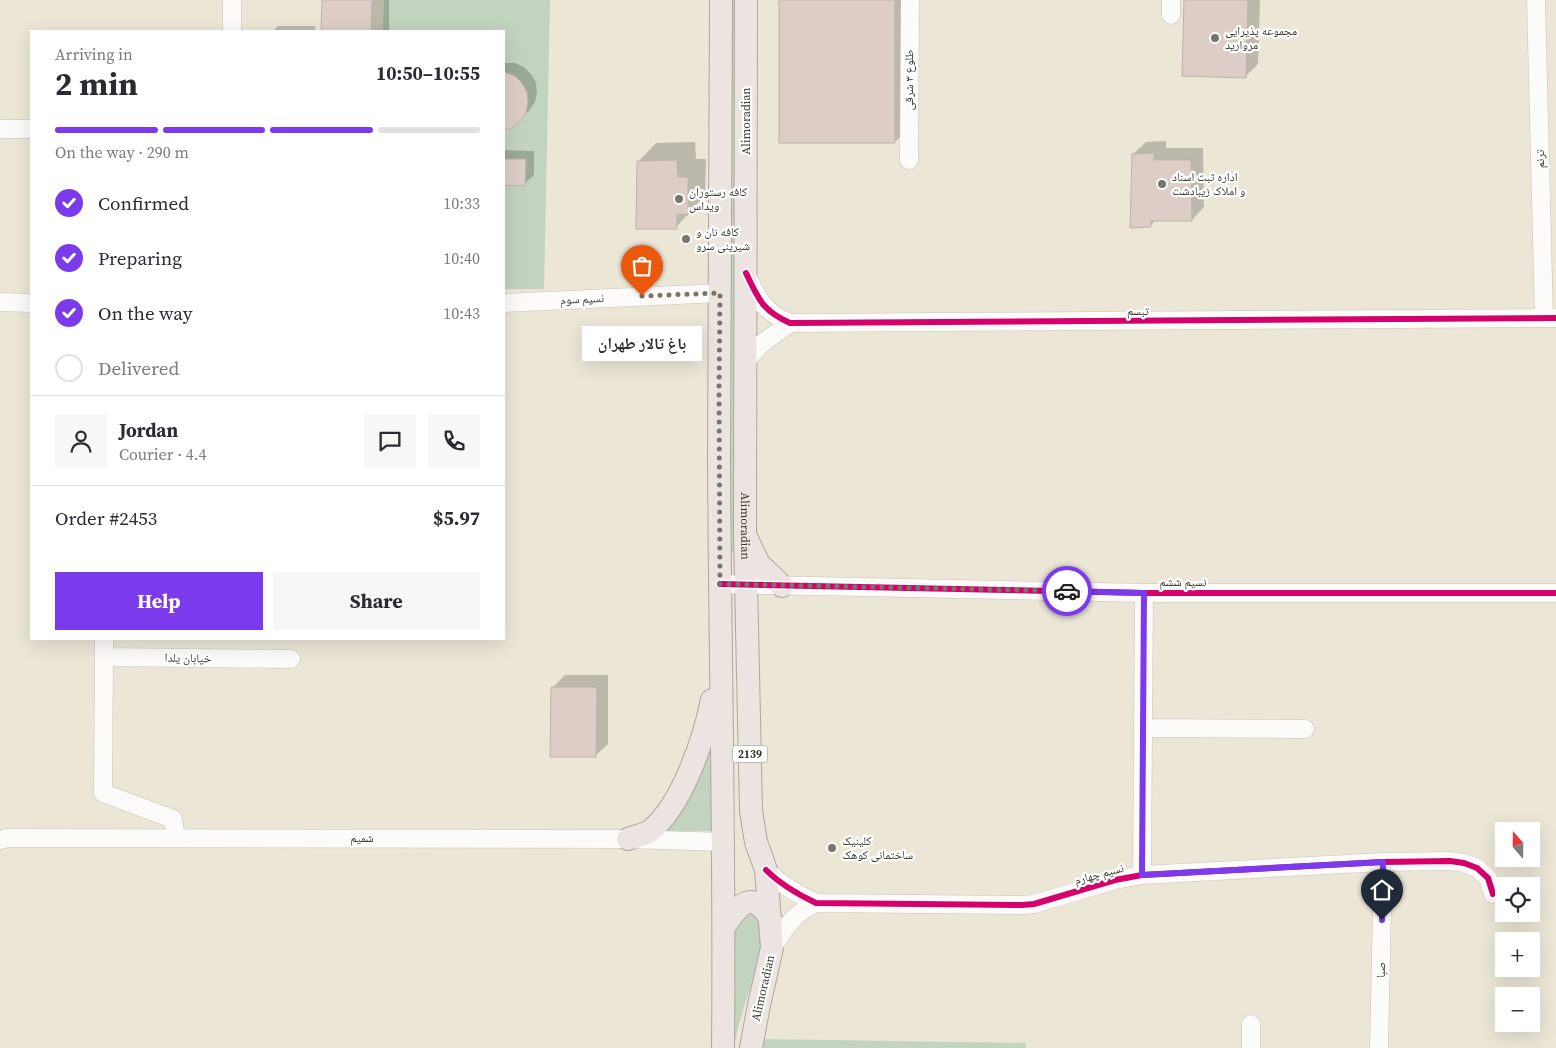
<!DOCTYPE html>
<meta charset="utf-8">
<style>
body{margin:0;font-family:"Source Serif 4","Noto Naskh Arabic",serif;background:#f7f7f7;color:#2b2b33;height:100vh;display:flex;flex-direction:column;font-size:19px;white-space:nowrap}
*{box-sizing:border-box;margin:0}
p{font-size:16px;color:#7c7c81}
.icon{flex:none;width:28px;height:28px;fill:none;stroke:currentColor;stroke-width:2;stroke-linecap:round;stroke-linejoin:round}
.map{position:relative;flex:1;overflow:hidden}
.details{position:absolute;left:30px;top:30px;width:475px;height:610px;display:flex;flex-direction:column;background:#fff;border-radius:0px;box-shadow:0 5px 20px #0002}
.details>*{flex:none}
.needle{width:32px;rotate:340deg}
.controls{position:absolute;left:1495px;top:822px;display:grid;gap:10px}
.controls a{display:grid;place-items:center;width:45px;height:45px;border-radius:0px;background:#fff;box-shadow:0 5px 20px #0002;font-size:25px}
.pin{position:absolute;display:grid;place-items:center;width:42px;height:42px;color:#fff;margin:-51px -21px;border-radius:50% 50% 50% 0;rotate:-45deg;box-shadow:0 0 5px #0007}
.pin .icon{rotate:45deg}
.courier{position:absolute;display:grid;place-items:center;width:50px;height:50px;margin:-25px;border:4px solid #7c3aed;border-radius:50%;background:#fff;color:#222;box-shadow:0 1px 6px #0007}
.bubble{position:absolute;height:35px;border-radius:0px;background:#fff;box-shadow:0 5px 20px #0002;font-size:16px;font-weight:700;line-height:35px;text-align:center}
.summary em{font-style:normal;font-weight:700}
.summary div{display:flex;flex-direction:column-reverse}
.summary{display:flex;align-items:center;justify-content:space-between;height:85px;padding:0 25px}
h1{font-size:32px;font-weight:700;line-height:38px}
.bar{display:grid;grid-template-columns:repeat(4,1fr);gap:8px 5px;align-content:center;height:60px;padding:0 25px}
.bar i{height:6px;border-radius:4px;background:#e1e1e2}
.bar .current{background:#7c3aed}
.bar p{grid-column:span 4}
.line{display:flex;align-items:center;gap:12px;padding:0 25px;border-top:1px solid #e1e1e2}
.line div{flex:1}
.round{display:grid;place-items:center;flex:none;width:52px;height:52px;border-radius:0px;background:#f7f7f7}
ol{padding:0 25px;list-style:none}
li{display:flex;align-items:center;gap:15px;height:55px}
li p{margin-inline-start:auto}
li .icon{padding:5px;border-radius:50%;background:#7c3aed;color:#fff;stroke-width:4}
li:last-child{color:#7c7c81}
li i{width:28px;height:28px;border:2px solid #e1e1e2;border-radius:50%}
.primary-button{display:flex;gap:10px;margin-top:auto;padding:10px 25px}
.primary-button a{flex:1;height:58px;border-radius:0px;background:#7c3aed;color:#fff;font-size:20px;font-weight:700;line-height:58px;text-align:center}
.primary-button a+a{background:#f7f7f7;color:#2b2b33}
.map>svg:first-child{display:block}
.green{fill:#c2d4bf}
.shadow{fill:#0003}
.building{fill:#dccec7;stroke:#bcb3ac}
.lines{fill:none;stroke-linecap:round;stroke-linejoin:round}
.minor-casing{stroke:#c8c4b6;stroke-width:19}
.major-casing{stroke:#b2a59b;stroke-width:24}
.minor{stroke:#fcfbf9;stroke-width:18}
.major{stroke:#ebe4e1;stroke-width:22}
.cycleway-casing{stroke:#fff;stroke-width:9}
.cycleway{stroke:#d6006c;stroke-width:6}
.done{stroke:#797568;stroke-width:5;stroke-dasharray:0 9}
.route{stroke:#7c3aed;stroke-width:6}
.poi-dot{fill:#797568;stroke:#fff;stroke-width:2}
.labels{text-anchor:middle;stroke-width:4.5;stroke-linejoin:round;paint-order:stroke}
.shield{fill:#fff;stroke:#76746b;stroke-width:1}
.shield-label{font-size:11px;font-weight:bold;fill:#3c382c}
.poi-label{font-size:12px;fill:#3c382c;stroke:#fff;text-anchor:start}
.street-label{font-size:12px;fill:#3c382c;stroke:#fff}
</style>
<div class="map">
<svg width="1556" height="1048" viewBox="0 0 1556 1048">
<rect width="100%" height="100%" fill="#ebe6d6"/>
<!-- green -->
<path class="green" d="M384,0h166l-6,289h-40v-258h-121z
M731,0h8l-2,552 -8,1z
M714,725l-1,106h-47z
M751,908l21,26c-15,36 -30,70 -37,108v-121z
M762,1039l264,4v5h-264z"/>
<!-- shadow -->
<path class="shadow" d="M323,0h66v31h-67z
M781,0h126v130l-12,12z
M1186,0h74l-2,64 -12,12z
M278,26h37v5h-42z
M504,63h11l9,4 7,7 5,9 1,9 -2,10 -6,9 -17,16 -8,2z
M1166,141v7h37l1,59 -12,13h-36l-5,5 -18,-71 13,-12z
M695,142l1,17h10l-1,36 -29,32 -38,-65 18,-19z
M504,150l30,1v24l-10,9h-20z
M565,675h43v69l-13,12 -43,-68z"/>
<!-- building -->
<path class="building" d="M322,0h50l-1,31h-50z
M779,0h116v143h-116z
M1184,0h64l-2,78 -64,-2z
M504,72l11,4 7,7 5,9 1,10 -2,11 -6,8 -8,7 -8,2z
M1154,153v7h37l1,61h-41v6l-21,1 2,-74z
M504,159h22l-1,27 -21,-1z
M677,160l1,17h10v38l-11,-1v15h-41l1,-68z
M551,687h46l-1,70h-46z"/>
<g class="lines">
<!-- minor casing -->
<g class="minor-casing">
<path id="minor" d="M1536,0l8,318
M1171,15v-15
M232,31v-31
M0,129h31
M909,160l1,-160
M746,274c12,25 17,37 44,49l766,-5
M0,302l31,1
M504,303l217,-10
M745,362l16,-18 29,-21
M720,584l424,9h412
M104,639v18l187,2
M104,657l-1,136 70,26 3,19
M1143,728l162,1
M0,840l7,-2 621,1 96,3
M766,870c14,14 31,24 50,33l206,2 12,-1 81,-24 27,-5 241,-13 67,-1 14,2 13,5 11,10 5,16
M1142,875l2,-282
M772,948c14,-21 21,-34 44,-45
M1251,1048v-24
M1379,1048l4,-186"/>
</g>
<!-- major casing -->
<g class="major-casing">
<g id="major">
<path d="M721,0c0,153 -2,305 -2,458 1,197 6,393 4,590"/>
<path id="s1" d="M746,0l-1,534 6,277 5,31 10,28 6,78 -13,57 -8,43"/>
<path d="M747,539l12,25 23,22"/>
<path d="M628,839c7,-3 16,-4 22,-8 32,-25 54,-92 62,-131"/>
<path d="M724,927c15,-23 28,-39 47,-7"/>
</g>
</g>
<!-- minor -->
<use href="#minor" class="minor"/>
<!-- major -->
<use href="#major" class="major"/>
<!-- cycleway casing -->
<g class="cycleway-casing">
<path id="cycleway" d="M746,273c12,26 17,38 44,50l766,-5
M720,584l424,9h412
M766,870c14,14 31,24 50,33l206,2 12,-1 81,-24 27,-5 241,-13 67,-1 14,2 13,5 11,10 5,16"/>
</g>
<!-- cycleway -->
<use href="#cycleway" class="cycleway"/>
</g>
<g class="lines">
<!-- done -->
<path class="done" d="M642,296l78,-3 -1,99 1,192 347,7"/>
<!-- route -->
<path class="route" d="M1067,591l77,2 -2,282 241,-13 -1,58"/>
</g>
<!-- markers -->
<g class="poi-dot">
<circle cx="1215" cy="38" r="5"/>
<circle cx="1162" cy="184" r="5"/>
<circle cx="679" cy="199" r="5"/>
<circle cx="686" cy="239" r="5"/>
<circle cx="832" cy="848" r="5"/>
</g>
<g class="labels">
<!-- shield labels -->
<rect class="shield" x="732.5" y="745.5" width="35" height="17" rx="4"/>
<g class="shield-label">
<text x="750" y="758">2139</text>
</g>
<!-- poi labels -->
<g class="poi-label">
<text x="1225" y="35">مجموعه پذیرایی<tspan x="1225" dy="14">مروارید</tspan></text>
<text x="1172" y="181">اداره ثبت اسناد<tspan x="1172" dy="14">و املاک زیبادشت</tspan></text>
<text x="689" y="196">کافه رستوران<tspan x="689" dy="14">ویداس</tspan></text>
<text x="696" y="236">کافه نان و<tspan x="696" dy="14">شیرینی سرو</tspan></text>
<text x="842" y="845">کلینیک<tspan x="842" dy="14">ساختمانی کوهک</tspan></text>
</g>
<!-- street labels -->
<g class="street-label">
<text transform="translate(909 80) rotate(-90)" y="4">طلوع ۳ شرقی</text>
<text transform="translate(746 121) rotate(-90)" y="4">Alimoradian</text>
<text transform="translate(1540 159) rotate(-91)" y="4">ترنم</text>
<text transform="translate(582 299) rotate(-3)" y="4">نسیم سوم</text>
<text x="1138" y="315">تبسم</text>
<text dy="4" stroke="none"><textPath href="#s1" startOffset="526">Alimoradian</textPath></text>
<text x="1183" y="586">نسیم ششم</text>
<text transform="translate(188 658) rotate(1)" y="4">خیابان یلدا</text>
<text x="362" y="842">شمیم</text>
<text transform="translate(1099 874) rotate(-15)" y="4">نسیم چهارم</text>
<text transform="translate(1381 970) rotate(-89)" y="4">صبا</text>
<text transform="translate(763 988) rotate(-77)" y="4">Alimoradian</text>
</g>
</g>
</svg>
<div class="controls">
<a><svg class="needle" viewBox="-14 -14 28 28"><path d="M0-13l5 13h-10z" fill="#e53935"/><path d="M0 13l5-13h-10z" fill="#7c7c81"/></svg></a>
<a><svg class="icon" aria-label="locate" viewBox="0 0 24 24"><circle cx="12" cy="12" r="6"/><path d="M12 2v4M12 18v4M2 12h4M18 12h4"/></svg></a>
<a>+</a>
<a>−</a>
</div>
<div class="pin" style="left:642px;top:296px;background:#ea580c"><svg class="icon" aria-label="bag" viewBox="0 0 24 24"><path d="M5 8h14l-1 12H6zM9 8a3 3 0 0 1 6 0"/></svg></div>
<div class="pin" style="left:1382px;top:920px;background:#1f2937"><svg class="icon" aria-label="home" viewBox="0 0 24 24"><path d="M3 11l9-7 9 7M6 9v11h12V9"/></svg></div>
<div class="courier" style="left:1067px;top:591px"><svg class="icon" aria-label="car" viewBox="0 0 24 24"><path d="M5 17H2v-5l4-1 3-4h7l3 4 3 1v5h-3M9 17h6M6 11h13"/><circle cx="7" cy="17" r="2"/><circle cx="17" cy="17" r="2"/></svg></div>
<div class="bubble" style="left:582px;top:326px;width:120px">باغ تالار طهران</div>
<section class="details">
<div class="summary"><div><h1>2 min</h1><p>Arriving in</p></div><em>10:50–10:55</em></div>
<div class="bar"><i class="current"></i><i class="current"></i><i class="current"></i><i></i><p>On the way · 290 m</p></div>
<ol>
<li><svg class="icon" aria-label="check" viewBox="0 0 24 24"><path d="M5 12l5 5 9-10"/></svg>Confirmed<p>10:33</p></li>
<li><svg class="icon" aria-label="check" viewBox="0 0 24 24"><path d="M5 12l5 5 9-10"/></svg>Preparing<p>10:40</p></li>
<li><svg class="icon" aria-label="check" viewBox="0 0 24 24"><path d="M5 12l5 5 9-10"/></svg>On the way<p>10:43</p></li>
<li><i></i>Delivered</li>
</ol>
<div class="line" style="height:90px"><a class="round"><svg class="icon" aria-label="person" viewBox="0 0 24 24"><circle cx="12" cy="8" r="4"/><path d="M4 21q1-7 8-7t8 7"/></svg></a><div><b>Jordan</b><p>Courier · 4.4</p></div><a class="round"><svg class="icon" aria-label="chat" viewBox="0 0 24 24"><path d="M4 5h16v11H9l-5 4z"/></svg></a><a class="round"><svg class="icon" aria-label="phone" viewBox="0 0 24 24"><path d="M5 4h4l2 5-3 2q2 4 5 5l2-3 5 2v4C11 20 4 13 5 4z"/></svg></a></div>
<div class="line" style="height:65px"><div>Order #2453</div><b>$5.97</b></div>
<div class="primary-button"><a>Help</a><a>Share</a></div>
</section>
</div>
